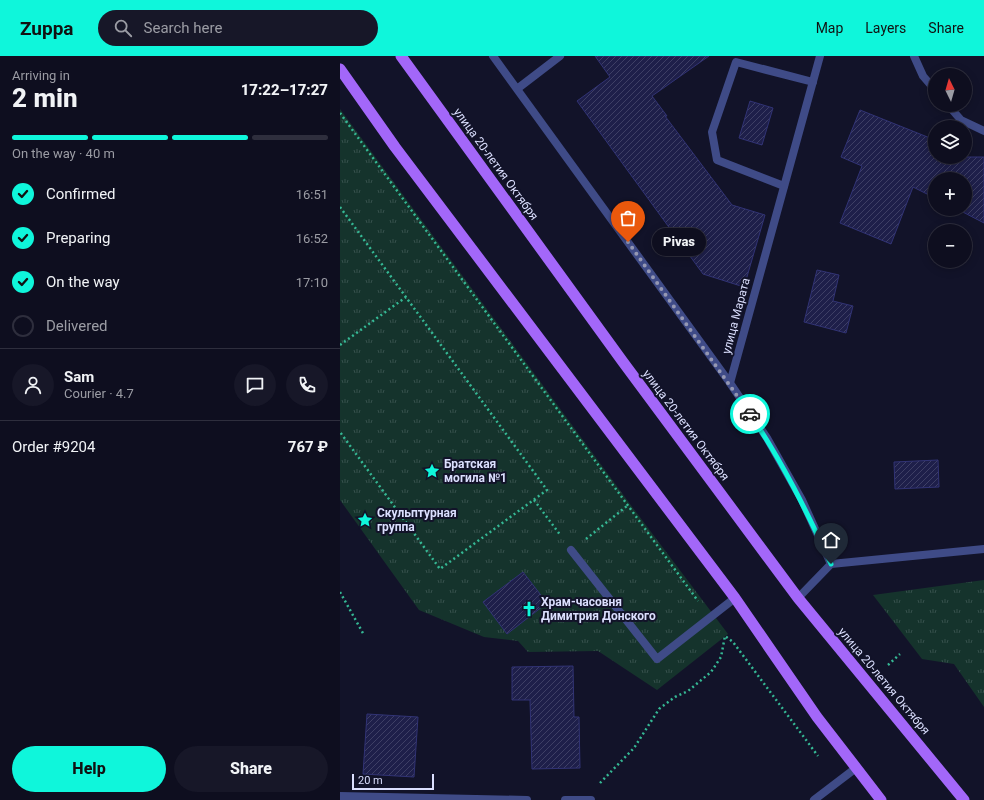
<!DOCTYPE html>
<meta charset="utf-8">
<style>
body{margin:0;font-family:Roboto,sans-serif;background:#171728;color:#f1f3f6;height:100vh;display:flex;flex-direction:column;font-size:15px;white-space:nowrap}
*{box-sizing:border-box;margin:0}
p{font-size:13px;color:#9b9ca4}
.icon{flex:none;width:22px;height:22px;fill:none;stroke:currentColor;stroke-width:2;stroke-linecap:round;stroke-linejoin:round}
.map{position:relative;flex:1;overflow:hidden}
.drawer{display:flex;flex-direction:column;background:#0e0e1f;width:340px}
.drawer>*{flex:none}
.needle{width:26px;rotate:355deg}
.fabs{position:absolute;left:588px;top:12px;display:grid;gap:8px}
.fabs a{display:grid;place-items:center;width:44px;height:44px;border-radius:50%;background:#0e0e1f;box-shadow:0 2px 10px #0003,0 0 0 1px #2e2e3d;font-size:20px}
.scale{position:absolute;left:12px;bottom:10px;width:82px;box-sizing:border-box;padding-left:4px;border:2px solid #dbdffe;border-top:0;font-size:11px;line-height:14px;white-space:nowrap;color:#dbdffe;-webkit-text-stroke:3px #121329;paint-order:stroke}
.pin{position:absolute;display:grid;place-items:center;width:34px;height:34px;color:#fff;margin:-41px -17px;border-radius:50% 50% 50% 0;rotate:-45deg;box-shadow:0 0 4px #0007}
.pin .icon{rotate:45deg}
.courier{position:absolute;display:grid;place-items:center;width:40px;height:40px;margin:-20px;border:3px solid #0ff6db;border-radius:50%;background:#fff;color:#222;box-shadow:0 1px 5px #0007}
.bubble{position:absolute;height:28px;border-radius:14px;background:#0e0e1f;box-shadow:0 2px 10px #0003,0 0 0 1px #2e2e3d;font-size:13px;font-weight:800;line-height:28px;text-align:center}
.summary em{font-style:normal;font-weight:800}
.summary div{display:flex;flex-direction:column-reverse}
.summary{display:flex;align-items:center;justify-content:space-between;height:68px;padding:0 12px}
h1{font-size:26px;font-weight:800;line-height:30px}
.bar{display:grid;grid-template-columns:repeat(4,1fr);gap:6px 4px;align-content:center;height:48px;padding:0 12px}
.bar i{height:5px;border-radius:3px;background:#2e2e3d}
.bar .current{background:#0ff6db}
.bar p{grid-column:span 4}
.line{display:flex;align-items:center;gap:10px;padding:0 12px;border-top:1px solid #2e2e3d}
.line div{flex:1}
.round{display:grid;place-items:center;flex:none;width:42px;height:42px;border-radius:21px;background:#171728}
ol{padding:0 12px;list-style:none}
li{display:flex;align-items:center;gap:12px;height:44px}
li p{margin-inline-start:auto}
li .icon{padding:4px;border-radius:50%;background:#0ff6db;color:#111;stroke-width:4}
li:last-child{color:#9b9ca4}
li i{width:22px;height:22px;border:2px solid #2e2e3d;border-radius:50%}
.primary-button{display:flex;gap:8px;margin-top:auto;padding:8px 12px}
.primary-button a{flex:1;height:46px;border-radius:24px;background:#0ff6db;color:#111;font-size:16px;font-weight:800;line-height:46px;text-align:center}
.primary-button a+a{background:#171728;color:#f1f3f6}
header{display:flex;align-items:center;gap:24px;box-sizing:border-box;height:56px;padding:0 20px;background:#0ff6db;color:#111}
header strong{font-size:19px}
nav{display:flex;gap:22px;margin-inline-start:auto;font-size:14px}
.search{width:280px;height:36px;background:#171728;display:flex;align-items:center;gap:10px;box-sizing:border-box;padding:0 14px;border-radius:22px;color:#9b9ca4;font-size:15px}
main{display:flex;flex:1;min-height:0}
.map>svg:first-child{display:block}
.park{fill:url(#park-tufts)}
.building{fill:url(#building-hatch);stroke:#313375}
.lines{fill:none;stroke-linecap:round;stroke-linejoin:round}
.path{stroke:#35b894;stroke-width:2.5;stroke-dasharray:2 3;stroke-linecap:butt}
.service{stroke:#3f4b87;stroke-width:8}
.minor{stroke:#3f4b87;stroke-width:8}
.primary{stroke:#a367f9;stroke-width:11}
.done{stroke:#9598b3;stroke-width:4;stroke-dasharray:0 7.2}
.route{stroke:#0ff6db;stroke-width:5}
.labels{text-anchor:middle;stroke-width:4;stroke-linejoin:round;paint-order:stroke}
.street-label{font-size:12px;fill:#dbdffe;stroke:#121329}
.poi-label{font-size:12px;font-weight:bold;fill:#dbdffe;stroke:#121329;text-anchor:start}
</style>
<header>
<strong>Zuppa</strong>
<div class="search"><svg class="icon" aria-label="search" viewBox="0 0 24 24"><circle cx="10" cy="10" r="6"/><path d="M15 15l6 6"/></svg>Search here</div>
<nav><a>Map</a><a>Layers</a><a>Share</a></nav>
</header>
<main>
<section class="drawer">
<div class="summary"><div><h1>2 min</h1><p>Arriving in</p></div><em>17:22–17:27</em></div>
<div class="bar"><i class="current"></i><i class="current"></i><i class="current"></i><i></i><p>On the way · 40 m</p></div>
<ol>
<li><svg class="icon" aria-label="check" viewBox="0 0 24 24"><path d="M5 12l5 5 9-10"/></svg>Confirmed<p>16:51</p></li>
<li><svg class="icon" aria-label="check" viewBox="0 0 24 24"><path d="M5 12l5 5 9-10"/></svg>Preparing<p>16:52</p></li>
<li><svg class="icon" aria-label="check" viewBox="0 0 24 24"><path d="M5 12l5 5 9-10"/></svg>On the way<p>17:10</p></li>
<li><i></i>Delivered</li>
</ol>
<div class="line" style="height:72px"><a class="round"><svg class="icon" aria-label="person" viewBox="0 0 24 24"><circle cx="12" cy="8" r="4"/><path d="M4 21q1-7 8-7t8 7"/></svg></a><div><b>Sam</b><p>Courier · 4.7</p></div><a class="round"><svg class="icon" aria-label="chat" viewBox="0 0 24 24"><path d="M4 5h16v11H9l-5 4z"/></svg></a><a class="round"><svg class="icon" aria-label="phone" viewBox="0 0 24 24"><path d="M5 4h4l2 5-3 2q2 4 5 5l2-3 5 2v4C11 20 4 13 5 4z"/></svg></a></div>
<div class="line" style="height:52px"><div>Order #9204</div><b>767 ₽</b></div>
<div class="primary-button"><a>Help</a><a>Share</a></div>
</section>
<div class="map">
<svg width="644" height="744" viewBox="0 0 644 744">
<defs>
<pattern id="park-tufts" width="24" height="20" patternUnits="userSpaceOnUse"><rect width="24" height="20" fill="#15332c"/><path d="M3 7l-1-3M5 7V3M7 7l1-3M15 17l-1-3M17 17v-4M19 17l1-3" fill="none" stroke="#36504c"/></pattern>
<pattern id="building-hatch" width="6" height="6" patternUnits="userSpaceOnUse"><rect width="6" height="6" fill="#1e1f4a"/><path d="M-1 1l2-2M0 6l6-6M5 7l2-2" fill="none" stroke="#3e3f65"/></pattern>
</defs>
<rect width="100%" height="100%" fill="#121329"/>
<!-- park -->
<path class="park" d="M0,53l290,395 98,130 -71,56 -59,-39 -70,1 -10,-11 -34,-4 -65,-27 -79,-110z
M644,524v127l-30,-43 -32,-5 -49,-64z"/>
<!-- building -->
<path class="building" d="M255,0h114l-57,40 15,20h-2l67,89 33,10 -21,72 -41,-13 -126,-173 33,-24z
M410,45l23,7 -11,37 -23,-7z
M520,54l75,30v17h49v66l-27,-14h8v-30h-30v19l-22,-11 -22,57 -51,-21 22,-57 -21,-9z
M477,214l22,5 -6,26 20,5 -7,27 -42,-11z
M598,404l1,27 -44,2 -1,-27z
M183,516l24,31 -40,31 -24,-32z
M233,610l1,51h5l1,51 -48,1 -2,-69h-18v-33z
M27,658l51,3 -4,60 -51,-3z"/>
<g class="lines">
<!-- path -->
<path class="path" d="M0,57l358,488
M0,151l207,283 -107,79 -100,-137
M0,289l66,-48
M194,444l27,36
M246,483l41,-33
M0,536l24,43
M548,609l12,-11
M260,727l34,-35 25,-39 16,-12 13,-6 23,-19 10,-15 4,-21 8,6 85,114"/>
<!-- service -->
<path class="service" d="M153,0l237,327
M177,33l43,-33
M444,130l-67,-26 -5,-28 24,-70 77,20
M231,494l86,109 78,-61"/>
<!-- minor -->
<path class="minor" d="M574,0l9,20 12,14
M608,49l13,15 23,11
M491,508l153,-15
M458,542l33,-34 -29,-64 -35,-62 -37,-55 90,-327
M0,740l187,4
M225,744h26
M474,744l42,-32"/>
<!-- primary -->
<path class="primary" d="M61,0l222,306 175,236 166,202
M0,13l55,78 340,451 82,119 64,83"/>
</g>
<g class="lines">
<!-- done -->
<path class="done" d="M288,186l122,172"/>
<!-- route -->
<path class="route" d="M410,358c32,47 57,98 81,150"/>
</g>
<!-- icons -->
<defs>
<g id="sight-bare" transform="scale(1.2)"><path d="M0-6L1.8-2.2L6-1.7L2.9 1.2L3.7 5.4L0 3.3L-3.7 5.4L-2.9 1.2L-6-1.7L-1.8-2.2Z" fill="#0ff6db" stroke="#121329" stroke-width="2.5" paint-order="stroke"/></g>
<g id="church-bare" transform="scale(1.2)"><path d="M-1.2-6h2.4v3.5h3.3v2.4h-3.3V6h-2.4V-.1h-3.3v-2.4h3.3Z" fill="#0ff6db" stroke="#121329" stroke-width="2.5" paint-order="stroke"/></g>
</defs>
<g fill-rule="evenodd">
<use href="#sight-bare" x="92" y="415"/>
<use href="#sight-bare" x="25" y="464"/>
<use href="#church-bare" x="189" y="553"/>
</g>
<g class="labels">
<!-- street labels -->
<g class="street-label">
<text transform="translate(156 108) rotate(54)" y="4">улица 20-летия Октября</text>
<text transform="translate(396 260) rotate(-75)" y="4">улица Марата</text>
<text transform="translate(346 369) rotate(53)" y="4">улица 20-летия Октября</text>
<text transform="translate(544 625) rotate(50)" y="4">улица 20-летия Октября</text>
</g>
<!-- poi labels -->
<g class="poi-label">
<text x="104" y="412">Братская<tspan x="104" dy="14">могила №1</tspan></text>
<text x="37" y="461">Скульптурная<tspan x="37" dy="14">группа</tspan></text>
<text x="201" y="550">Храм-часовня<tspan x="201" dy="14">Димитрия Донского</tspan></text>
</g>
</g>
</svg>
<div class="fabs">
<a><svg class="needle" viewBox="-14 -14 28 28"><path d="M0-13l5 13h-10z" fill="#e53935"/><path d="M0 13l5-13h-10z" fill="#9b9ca4"/></svg></a>
<a><svg class="icon" aria-label="layers" viewBox="0 0 24 24"><path d="M12 4l9 5-9 5-9-5zM3 14l9 5 9-5"/></svg></a>
<a>+</a>
<a>−</a>
</div>
<div class="scale">20 m</div>
<div class="pin" style="left:288px;top:186px;background:#ea580c"><svg class="icon" aria-label="bag" viewBox="0 0 24 24"><path d="M5 8h14l-1 12H6zM9 8a3 3 0 0 1 6 0"/></svg></div>
<div class="pin" style="left:491px;top:508px;background:#1f2937"><svg class="icon" aria-label="home" viewBox="0 0 24 24"><path d="M3 11l9-7 9 7M6 9v11h12V9"/></svg></div>
<div class="courier" style="left:410px;top:358px"><svg class="icon" aria-label="car" viewBox="0 0 24 24"><path d="M5 17H2v-5l4-1 3-4h7l3 4 3 1v5h-3M9 17h6M6 11h13"/><circle cx="7" cy="17" r="2"/><circle cx="17" cy="17" r="2"/></svg></div>
<div class="bubble" style="left:312px;top:172px;width:54px">Pivas</div>
</div>
</main>
